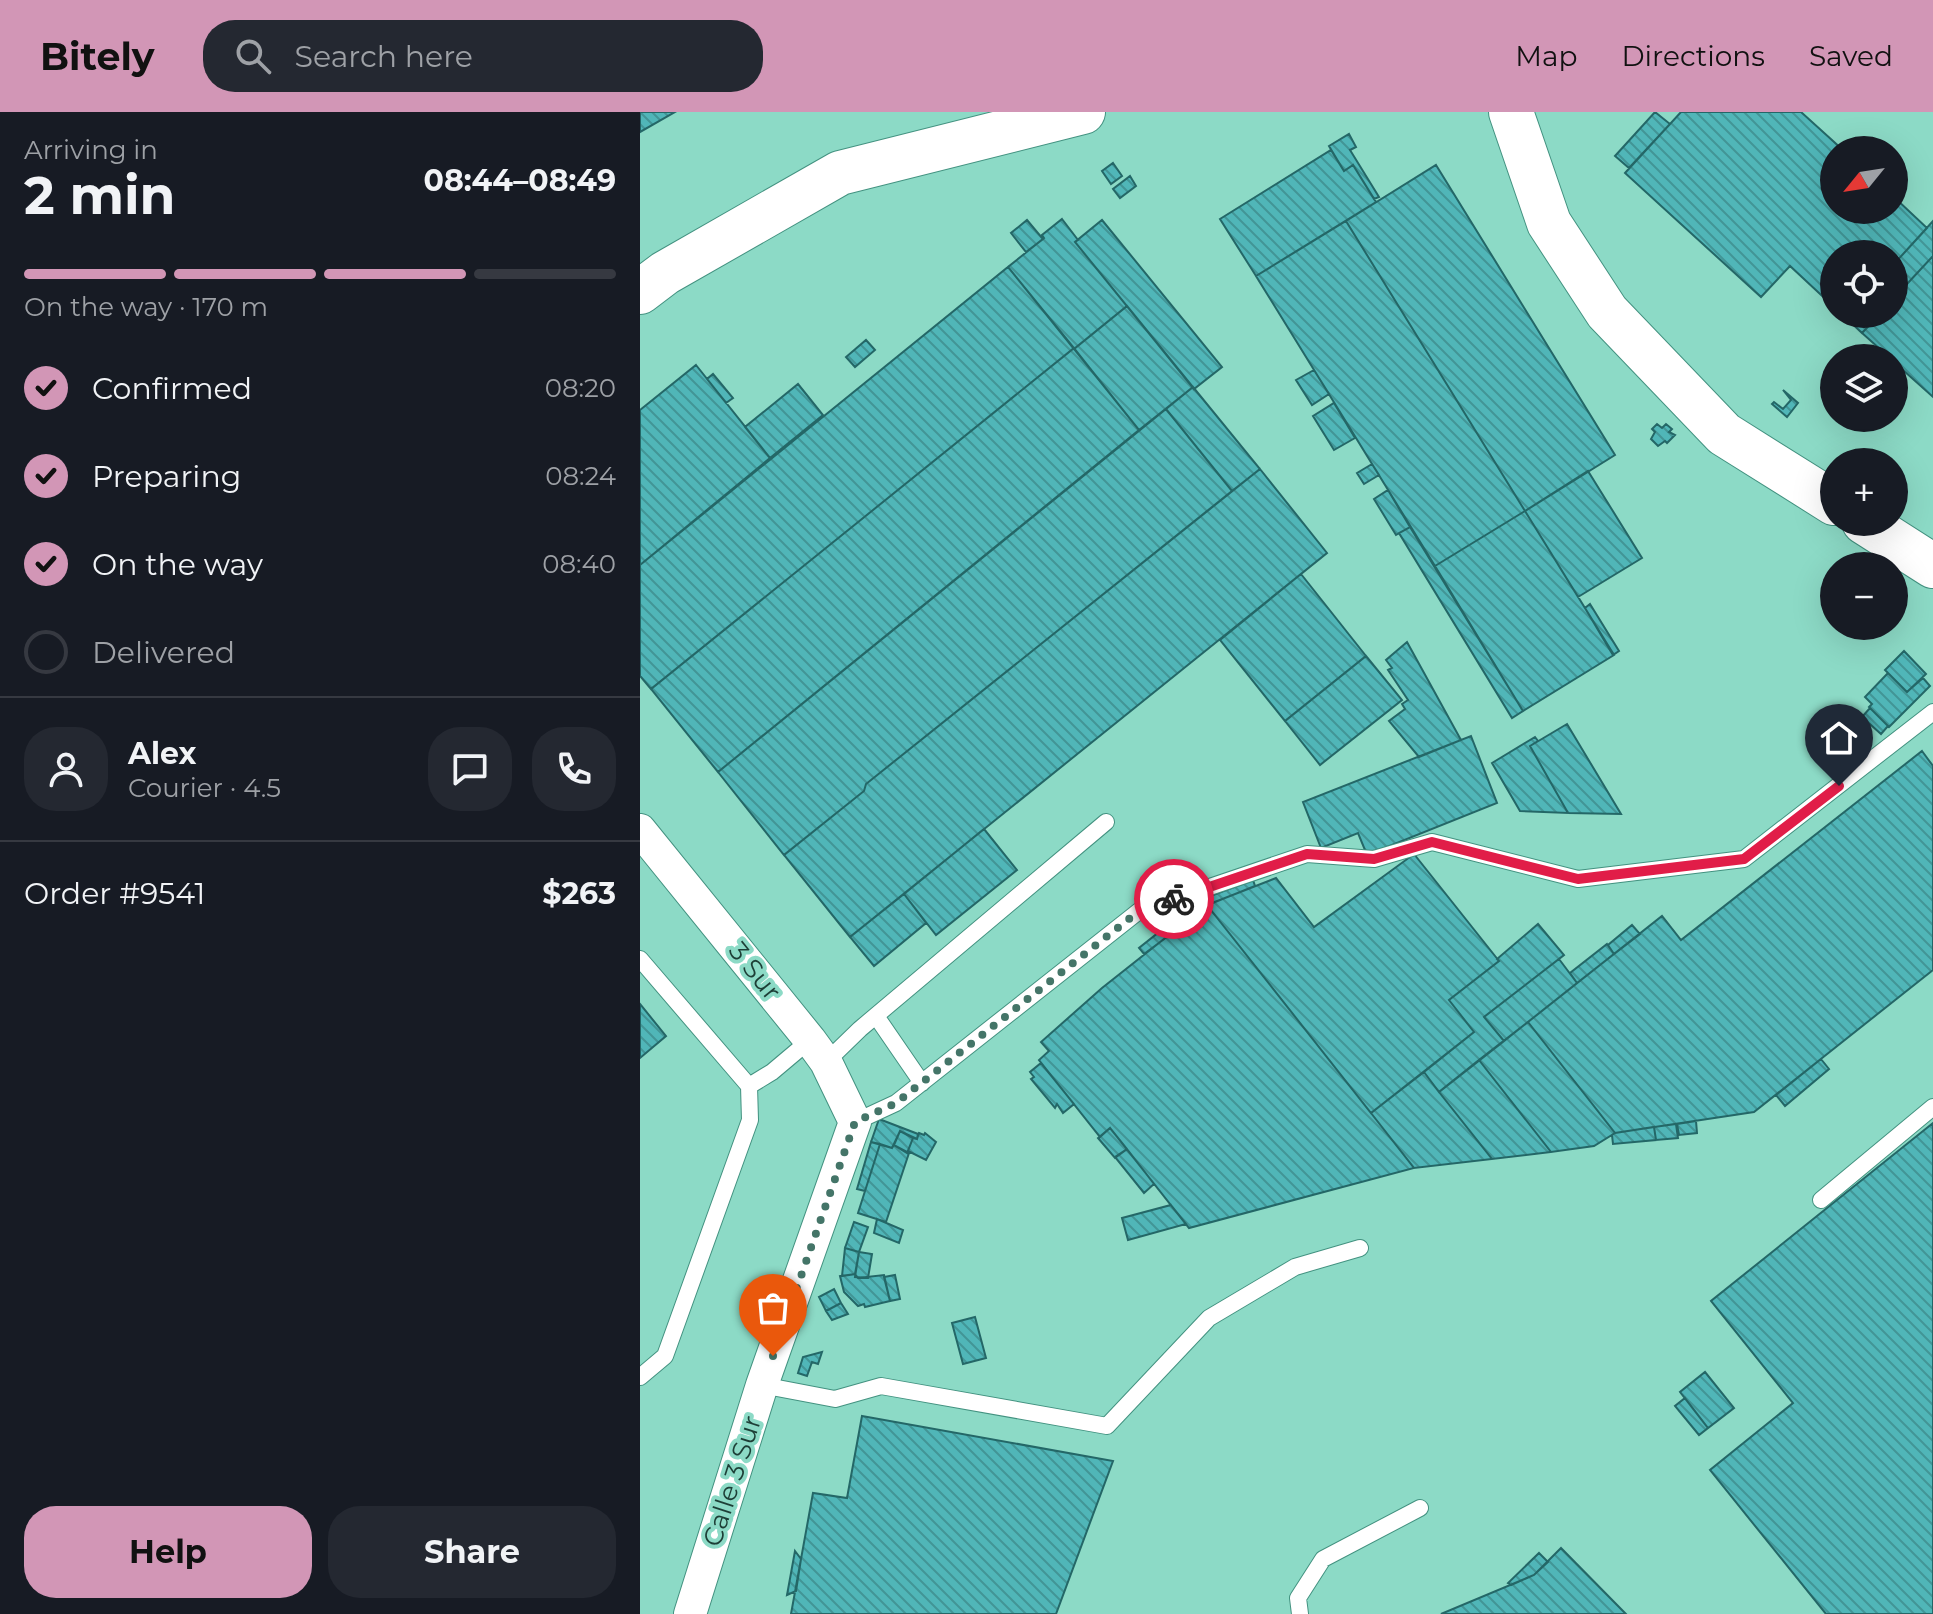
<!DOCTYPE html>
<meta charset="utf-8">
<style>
body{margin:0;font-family:Montserrat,sans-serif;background:#242831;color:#f1f3f6;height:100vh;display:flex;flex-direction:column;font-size:30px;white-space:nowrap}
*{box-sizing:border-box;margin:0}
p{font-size:26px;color:#9ea1a6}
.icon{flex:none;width:44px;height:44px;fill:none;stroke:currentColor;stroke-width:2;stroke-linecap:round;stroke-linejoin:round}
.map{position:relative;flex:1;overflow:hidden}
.drawer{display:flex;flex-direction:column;background:#171b24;width:640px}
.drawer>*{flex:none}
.needle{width:52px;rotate:240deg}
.fabs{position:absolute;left:1180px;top:24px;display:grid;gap:16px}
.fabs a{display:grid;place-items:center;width:88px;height:88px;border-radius:50%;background:#171b24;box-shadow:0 8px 32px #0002;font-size:40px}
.pin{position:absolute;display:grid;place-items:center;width:68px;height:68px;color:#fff;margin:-82px -34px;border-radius:50% 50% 50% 0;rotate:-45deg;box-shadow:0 0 8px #0007}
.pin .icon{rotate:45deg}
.courier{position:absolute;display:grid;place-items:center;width:80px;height:80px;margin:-40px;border:6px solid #e11d48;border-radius:50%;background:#fff;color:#222;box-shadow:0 2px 10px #0007}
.head em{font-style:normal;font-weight:700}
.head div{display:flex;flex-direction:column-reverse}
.head{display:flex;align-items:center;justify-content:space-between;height:136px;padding:0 24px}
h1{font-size:52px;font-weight:700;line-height:60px}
.bar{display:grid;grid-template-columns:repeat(4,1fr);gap:12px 8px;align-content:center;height:96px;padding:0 24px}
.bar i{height:10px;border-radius:6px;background:#363941}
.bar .selected{background:#d296b6}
.bar p{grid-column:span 4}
.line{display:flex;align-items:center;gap:20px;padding:0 24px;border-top:2px solid #363941}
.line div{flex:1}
.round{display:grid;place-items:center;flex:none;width:84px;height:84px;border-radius:32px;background:#242831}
ol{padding:0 24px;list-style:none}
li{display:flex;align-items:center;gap:24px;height:88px}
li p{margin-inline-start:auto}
li .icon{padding:8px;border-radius:50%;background:#d296b6;color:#111;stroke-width:4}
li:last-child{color:#9ea1a6}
li i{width:44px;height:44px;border:4px solid #363941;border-radius:50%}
.action{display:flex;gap:16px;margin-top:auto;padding:16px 24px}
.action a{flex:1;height:92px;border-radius:32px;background:#d296b6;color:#111;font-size:32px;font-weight:700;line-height:92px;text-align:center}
.action a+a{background:#242831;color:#f1f3f6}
header{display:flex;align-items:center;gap:48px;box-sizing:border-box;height:112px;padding:0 40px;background:#d296b6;color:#111}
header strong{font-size:38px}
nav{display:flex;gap:44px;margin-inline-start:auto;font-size:28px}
.search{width:560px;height:72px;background:#242831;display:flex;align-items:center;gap:20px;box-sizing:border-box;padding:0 28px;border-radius:32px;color:#9ea1a6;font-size:30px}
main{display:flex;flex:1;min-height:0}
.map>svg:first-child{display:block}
.building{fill:url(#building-back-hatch);stroke:#246767;stroke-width:2}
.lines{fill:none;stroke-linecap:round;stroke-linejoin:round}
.lane-casing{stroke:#439280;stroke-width:18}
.street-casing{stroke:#439280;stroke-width:34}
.secondary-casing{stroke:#439280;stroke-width:46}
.lane{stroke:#fff;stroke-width:16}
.street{stroke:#fff;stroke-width:32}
.secondary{stroke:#fff;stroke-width:44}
.done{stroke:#447568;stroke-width:8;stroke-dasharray:0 14.4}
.route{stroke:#e11d48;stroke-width:10}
.labels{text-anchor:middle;stroke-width:8;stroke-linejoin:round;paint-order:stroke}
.street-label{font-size:26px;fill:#1d3e36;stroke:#8cdac6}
</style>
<header>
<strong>Bitely</strong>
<div class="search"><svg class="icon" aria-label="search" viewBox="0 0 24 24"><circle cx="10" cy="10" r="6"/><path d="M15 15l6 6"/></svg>Search here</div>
<nav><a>Map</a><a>Directions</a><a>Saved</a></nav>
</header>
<main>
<section class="drawer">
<div class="head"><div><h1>2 min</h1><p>Arriving in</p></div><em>08:44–08:49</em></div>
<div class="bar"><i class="selected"></i><i class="selected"></i><i class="selected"></i><i></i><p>On the way · 170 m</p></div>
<ol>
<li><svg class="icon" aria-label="check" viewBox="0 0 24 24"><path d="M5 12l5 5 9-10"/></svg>Confirmed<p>08:20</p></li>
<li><svg class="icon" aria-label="check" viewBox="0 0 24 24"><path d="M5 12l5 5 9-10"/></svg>Preparing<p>08:24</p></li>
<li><svg class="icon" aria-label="check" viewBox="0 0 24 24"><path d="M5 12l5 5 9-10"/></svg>On the way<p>08:40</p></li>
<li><i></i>Delivered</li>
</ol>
<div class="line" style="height:144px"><a class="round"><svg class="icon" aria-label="person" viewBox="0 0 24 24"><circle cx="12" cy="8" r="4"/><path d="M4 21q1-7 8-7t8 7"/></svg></a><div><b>Alex</b><p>Courier · 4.5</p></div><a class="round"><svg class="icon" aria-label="chat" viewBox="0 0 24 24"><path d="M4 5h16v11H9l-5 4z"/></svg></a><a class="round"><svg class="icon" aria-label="phone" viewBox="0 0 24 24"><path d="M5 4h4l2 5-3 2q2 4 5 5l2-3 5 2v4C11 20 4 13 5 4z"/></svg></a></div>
<div class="line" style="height:104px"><div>Order #9541</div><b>$263</b></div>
<div class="action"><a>Help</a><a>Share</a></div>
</section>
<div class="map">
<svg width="1293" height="1502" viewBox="0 0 1293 1502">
<defs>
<pattern id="building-back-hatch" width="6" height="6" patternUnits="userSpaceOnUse" patternTransform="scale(2)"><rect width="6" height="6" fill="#50b6b8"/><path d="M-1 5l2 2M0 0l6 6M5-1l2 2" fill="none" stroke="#429596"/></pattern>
</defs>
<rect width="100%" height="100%" fill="#8cdac6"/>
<!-- building -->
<path class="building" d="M0,0h35l-35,20z
M1015,0l15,12 -41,44 -14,-12z
M1041,0h120l42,38h-9v60h60v-13l33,31 -33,36v-10h-60v53l-44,-41 -29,31 -136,-124z
M709,22l7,13 -6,3 29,47 -5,2 -21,-34 -9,6 -15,-25z
M691,38l13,21 9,-6 23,37 -120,74 -36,-57z
M473,51l9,13 -11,8 -9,-13z
M796,53l179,290 -90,56 -179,-290z
M490,64l6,10 -16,12 -7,-9z
M422,107l16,21 -3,2 52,64 -53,43 -66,-82 36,-29 -2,-3z
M387,108l16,19 -17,13 -15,-19z
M462,108l120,147 -28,22 -119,-147z
M706,109l179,290 -90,55 -179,-290z
M1293,109v35l-39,42v-34z
M1293,144v141l-39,-35v-4h-4l-28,-25 18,-19h14v-16z
M368,155l66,81 -423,341 -11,-13v-111z
M487,194l66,81 -54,43 -65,-81z
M1208,202h32l-18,19 -17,-16z
M226,228l9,10 -20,17 -9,-10z
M434,236l65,82 -421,342 -67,-83z
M56,253l74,93 -130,107v-155z
M674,258l15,24 -17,11 -16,-25z
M73,262l20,24 -7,5 -19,-24z
M158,272l25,31 -53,43 -25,-31z
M553,275l67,82 -28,22 -66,-82z
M1143,278l15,13 -11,14 -15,-13 2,-2 9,7 8,-9z
M694,291l21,35 -21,12 -21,-34z
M526,297l66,82 -366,293 -2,7 -80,64 -66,-83z
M1017,312l5,4 4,-4 6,5 -3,3 6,3 -8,8 -2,-2 -7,5 -7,-7 4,-7 -3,-3z
M732,352l7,11 -15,9 -7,-11z
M620,357l67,84 -477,384 -66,-82 80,-64 2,-7z
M948,359l54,87 -64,39 -53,-86z
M748,378l22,37 -14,8 -22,-36z
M885,399l89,144 -91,56 -88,-145z
M770,415l113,184 -11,7 -113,-185z
M661,462l65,82 -81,65 -65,-81z
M950,492l29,47 -6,4 -28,-47z
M767,530l54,98 -42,17 -30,-36 16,-12 -3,-5 6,-4 -20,-30 4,-2 -6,-8z
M1264,539l22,23 -19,18 -22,-22z
M726,544l36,44 -82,65 -35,-44z
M1248,561l19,19 16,-14 7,8 -41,41 -20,-20 3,-3 -7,-7z
M1230,596l18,18 -7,8 -19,-17z
M927,612l54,90 -53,-1 -38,-67z
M831,624l26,67 -130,52 -9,-22 -37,15 -18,-46z
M895,625l3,4 -8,5 38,67 -48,-2 -28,-48z
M1282,639l11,15v204l-179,142 -139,21 -87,-111 134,-106 19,24z
M344,717l33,41 -81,65 -32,-41z
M774,742l85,107 -50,39 25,32 -103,81 -164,-208 69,-27 38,49z
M613,768l2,6 -47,19 -3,-7z
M264,782l22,29 -52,43 -24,-29z
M567,793l164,208 43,55 -225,60 -79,-100 -10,9 -61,-77 10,-9 -8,-9 61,-54z
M533,809l6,7 -35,26 -5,-6z
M898,812l26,31 -80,62 20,24 -65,51 -15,-20 50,-40 -25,-32 50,-39 -2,-2z
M992,813l8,9 -26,20 -6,-9z
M967,832l7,10 -37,29 -7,-10z
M919,847l18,24 -73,58 -20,-24z
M0,892l26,32 -26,22z
M888,910l87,111 -21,13 -43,6 -72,-92z
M1181,947l8,10 -44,37 -9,-11z
M839,948l72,92 -59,7 -53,-67z
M401,951l33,41 -11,9 -6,-9 -2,4 -24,-29 3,-2 -4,-5z
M784,960l15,20 53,67 -78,9 -43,-55z
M239,1007l39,15 -1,5 -17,-8 -8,17 -21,-6z
M1056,1009l1,12 -18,2 -2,-11z
M1293,1011v491h-107l-116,-144 83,-67 -82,-102z
M1036,1012l2,14 -22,2 -2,-13z
M1014,1015l2,13 -43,4 -1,-9 3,-2z
M470,1016l17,21 -12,9 -17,-20z
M260,1019l13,7 -6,15 -13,-8z
M279,1021l5,2 1,-2 11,9 -10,18 -18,-9 5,-13 4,1z
M231,1030l9,2 -15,47 -8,-2z
M240,1032l12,4 2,-3 15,8 -23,69 -28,-9z
M487,1037l27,35 -10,9 -29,-36z
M531,1093l15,19 -58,16 -6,-22z
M237,1107l26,11 -4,13 -25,-10z
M214,1110l14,5 -9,25 -14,-4z
M205,1136l14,4 -4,22 -13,2z
M219,1140l13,2 -4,24 -13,-1z
M215,1162l3,4 26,-3 6,26 -25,6 -1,-3 -6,2 -14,-14 -4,-16z
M255,1163l5,24 -10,2 -6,-24z
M194,1177l7,14 -15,8 -7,-14z
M201,1191l7,11 -16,6 -6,-9z
M335,1205l11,41 -23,6 -11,-41z
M182,1240l-4,12 -6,-2 -5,14 -9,-3 5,-16z
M1065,1260l29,36 -26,20 -28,-36z
M1045,1286l23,30 -9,7 -24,-29z
M222,1304l251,45 -57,153h-265l22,-121 34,5z
M921,1436l65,66h-185l93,-39z
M155,1439l6,8 -5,32 -9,4z
M899,1441l9,9 -14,13 -23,10 -3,-2z"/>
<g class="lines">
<!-- lane casing -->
<g class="lane-casing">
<path id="lane" d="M0,847l109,127
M236,904l46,67
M186,950l34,-33 246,-207
M215,1010l41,-19 243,-192 168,-57 67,5 58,-17 146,37 166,-20 189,-147
M1181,1088l112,-93
M0,1265l25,-21 85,-236 -1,-34 23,-14 38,-32
M122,1273l73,14 46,-13 226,40 102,-108 86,-51 65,-19
M660,1502l-2,-16 25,-39 97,-51"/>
</g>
<!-- street casing -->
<g class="street-casing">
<path id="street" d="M0,718l170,210 16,22 29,60 -93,263 -72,229"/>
</g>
<!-- secondary casing -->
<g class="secondary-casing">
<path id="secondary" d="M871,0l38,111 58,89 117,122 110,69
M0,180l25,-19 175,-100 243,-61
M1224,410l69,44"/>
</g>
<!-- lane -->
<use href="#lane" class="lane"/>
<!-- street -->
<use href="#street" class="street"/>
<!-- secondary -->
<use href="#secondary" class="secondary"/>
</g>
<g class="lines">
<!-- done -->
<path class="done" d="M133,1244l82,-234 41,-19 243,-192 35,-12"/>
<!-- route -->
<path class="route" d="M534,787l133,-45 67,5 58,-17 146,37 166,-20 95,-73"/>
</g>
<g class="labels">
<!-- street labels -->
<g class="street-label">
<text transform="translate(115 859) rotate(51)" y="9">3 Sur</text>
<text transform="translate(92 1369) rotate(-72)" y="9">Calle 3 Sur</text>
</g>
</g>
</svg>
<div class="fabs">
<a><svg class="needle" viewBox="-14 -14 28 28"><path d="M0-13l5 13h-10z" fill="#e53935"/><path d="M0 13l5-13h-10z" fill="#9ea1a6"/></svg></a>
<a><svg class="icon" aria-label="locate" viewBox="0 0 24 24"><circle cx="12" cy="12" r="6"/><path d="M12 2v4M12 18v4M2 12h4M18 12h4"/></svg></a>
<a><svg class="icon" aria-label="layers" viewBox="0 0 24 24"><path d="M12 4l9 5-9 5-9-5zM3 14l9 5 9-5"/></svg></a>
<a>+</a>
<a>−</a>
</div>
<div class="pin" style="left:133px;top:1244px;background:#ea580c"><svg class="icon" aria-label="bag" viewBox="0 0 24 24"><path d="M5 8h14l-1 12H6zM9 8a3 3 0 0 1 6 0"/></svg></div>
<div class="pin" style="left:1199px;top:674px;background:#1f2937"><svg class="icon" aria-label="home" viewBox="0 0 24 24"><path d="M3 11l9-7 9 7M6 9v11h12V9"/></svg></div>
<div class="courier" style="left:534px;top:787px"><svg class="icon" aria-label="bike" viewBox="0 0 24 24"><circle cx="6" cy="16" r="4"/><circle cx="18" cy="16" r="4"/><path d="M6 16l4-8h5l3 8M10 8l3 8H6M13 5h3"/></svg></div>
</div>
</main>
